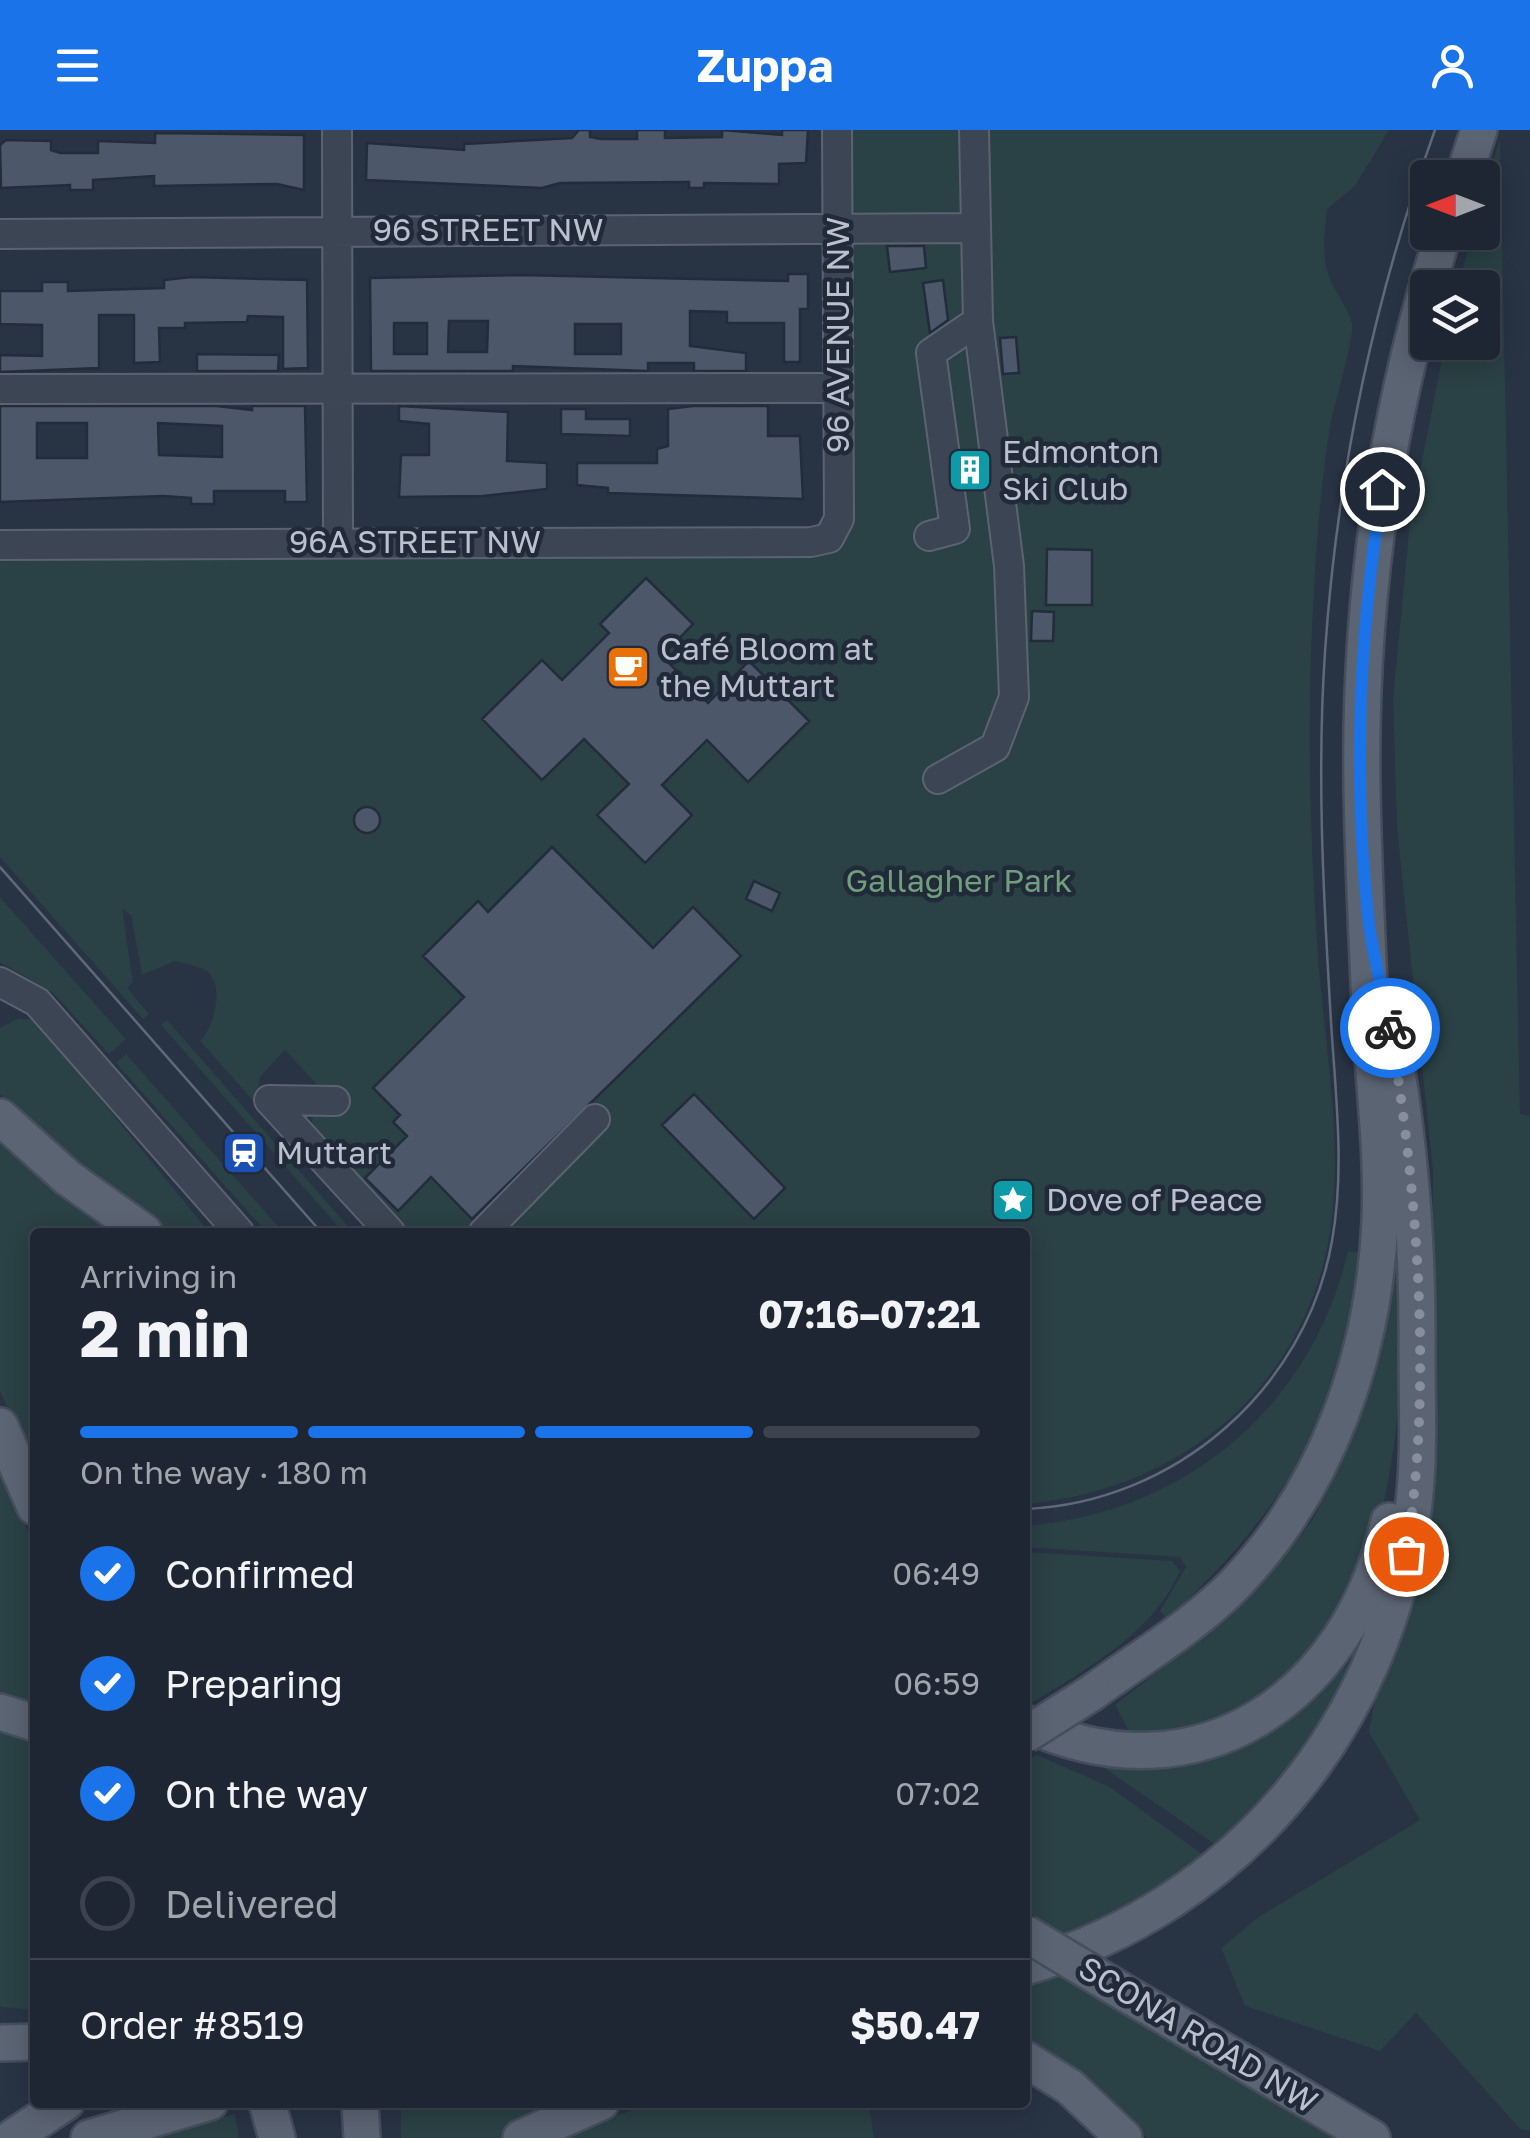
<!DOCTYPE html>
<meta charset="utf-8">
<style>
body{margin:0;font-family:"Golos Text",sans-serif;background:#2b323f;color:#f1f3f6;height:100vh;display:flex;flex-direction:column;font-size:38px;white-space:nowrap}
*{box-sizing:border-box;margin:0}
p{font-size:32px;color:#a1a5ac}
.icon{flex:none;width:55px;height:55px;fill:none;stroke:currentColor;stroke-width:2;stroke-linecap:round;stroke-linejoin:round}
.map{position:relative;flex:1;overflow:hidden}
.details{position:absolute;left:30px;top:1098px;width:1000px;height:880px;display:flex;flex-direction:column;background:#1e2633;border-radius:10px;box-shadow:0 5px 25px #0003,0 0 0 2px #3c434e}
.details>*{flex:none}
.needle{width:65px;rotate:270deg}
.tools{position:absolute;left:1410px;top:30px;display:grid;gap:20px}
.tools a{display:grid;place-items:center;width:90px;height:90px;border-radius:10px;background:#1e2633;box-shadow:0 5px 25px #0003,0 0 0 2px #3c434e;font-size:50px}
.pin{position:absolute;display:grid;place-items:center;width:85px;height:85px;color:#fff;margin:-42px;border:5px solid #fff;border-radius:50%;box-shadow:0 2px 10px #0007}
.courier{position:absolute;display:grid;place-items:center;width:100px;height:100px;margin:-50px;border:8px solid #1a73e8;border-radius:50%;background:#fff;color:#222;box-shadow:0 2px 12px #0007}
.head em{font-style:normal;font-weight:700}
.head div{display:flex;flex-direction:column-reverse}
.head{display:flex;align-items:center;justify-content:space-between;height:170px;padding:0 50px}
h1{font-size:65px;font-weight:700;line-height:75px}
.bar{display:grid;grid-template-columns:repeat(4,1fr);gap:15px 10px;align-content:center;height:120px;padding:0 50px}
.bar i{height:12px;border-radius:8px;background:#3c434e}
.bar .on{background:#1a73e8}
.bar p{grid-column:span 4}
.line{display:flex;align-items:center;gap:25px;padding:0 50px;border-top:2px solid #3c434e}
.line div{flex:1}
ol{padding:0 50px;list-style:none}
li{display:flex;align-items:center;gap:30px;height:110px}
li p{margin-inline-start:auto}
li .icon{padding:10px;border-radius:50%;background:#1a73e8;color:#fff;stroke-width:4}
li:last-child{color:#a1a5ac}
li i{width:55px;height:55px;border:5px solid #3c434e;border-radius:50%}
header{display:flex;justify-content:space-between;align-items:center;height:130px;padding:0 50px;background:#1a73e8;color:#fff;font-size:45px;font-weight:700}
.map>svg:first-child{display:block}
.green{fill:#2a4145}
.building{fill:#4c576a;stroke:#232c3b;stroke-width:2.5;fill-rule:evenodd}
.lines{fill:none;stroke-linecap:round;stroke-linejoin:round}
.minor-casing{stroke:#5b6371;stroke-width:32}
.major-casing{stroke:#464e5d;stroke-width:40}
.minor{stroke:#3c4553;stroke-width:28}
.major{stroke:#5b6473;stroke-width:35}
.tram{stroke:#5f697a;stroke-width:2.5}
.major-bridge-casing{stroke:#464e5d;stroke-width:40;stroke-linecap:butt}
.major-bridge{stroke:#5b6473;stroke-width:35}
.done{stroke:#878f9d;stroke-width:10;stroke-dasharray:0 18}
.route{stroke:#1a73e8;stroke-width:12}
.labels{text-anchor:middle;stroke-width:9;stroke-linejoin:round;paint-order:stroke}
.street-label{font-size:32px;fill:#bac1cd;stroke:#212a39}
.poi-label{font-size:32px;fill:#bac1cd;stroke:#212a39;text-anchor:start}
.park-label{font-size:32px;fill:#719e7d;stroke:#212a39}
</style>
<header><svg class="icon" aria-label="menu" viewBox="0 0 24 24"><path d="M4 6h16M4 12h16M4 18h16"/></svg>Zuppa<svg class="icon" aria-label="person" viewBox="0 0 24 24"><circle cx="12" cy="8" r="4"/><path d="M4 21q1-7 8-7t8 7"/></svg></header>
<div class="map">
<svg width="1530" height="2008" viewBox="0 0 1530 2008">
<rect width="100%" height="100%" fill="#283344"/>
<!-- green -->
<path class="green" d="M849,0h540l-34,56 -28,23c-2,22 -6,46 2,67 5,16 20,32 23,48 2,16 -18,82 -22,103 -12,76 -16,151 -19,227 -3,100 0,202 7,302 8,111 36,231 -4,338 -47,125 -159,199 -289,210v-272h-620l-95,-102 9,-43 -34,-37 -25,27 -3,28 -57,-64c14,-14 25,-55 7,-70 -8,-5 -23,-7 -32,-10l-33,14 -11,-60 -9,-6 11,73 -6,6 22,26 -6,5 -143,-162v-298l482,-7 130,5 225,-7 16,-26z
M1500,8l20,976 10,2v1015l-10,-2 -104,-116 -36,38 -135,-45 -24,-58 39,-32 160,-96 -51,-88 8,-47 53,-145 3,-369 -36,-343 -4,-130 17,-176 35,-179 37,-1v-54l-24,-1 15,-54 9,-1 1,-33z
M0,767l126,142 -17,15 -56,-61 -53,-31z
M17,889h16l7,6 169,207h-41l-150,-117 -18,-21v-66z
M167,890l186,212h-10l-182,-207z
M126,924l157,178h-17l-150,-169z
M0,1007l121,95h-86v239l-35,-80z
M1404,1034c-2,188 22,475 -189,562 -24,10 -58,8 -83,11l-17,-32c70,-55 142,-108 195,-182 10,-14 16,-32 24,-47 49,-101 57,-202 70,-312z
M1348,1121l19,2c-10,43 -15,92 -31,134 -36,92 -96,166 -169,232l-7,-8 26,-44 -6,-10 -155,-10v-21c160,-13 286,-118 323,-275z
M0,1336l35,82v159l-35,-10z
M1025,1422l147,9 8,10c-27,64 -99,101 -155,136z
M1358,1521l-65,123 -74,73 -125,-86c113,18 194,-22 264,-110z
M0,1597l35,10v273l-35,-3z
M1037,1625l73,32 96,70 -57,42 -83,38 -41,-20v-156z
M1052,1836l293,172h-198l-36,-38 -86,-56v-69z
M657,1972l212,1 5,35h-325z
M401,1973h169l-69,35h-100z
M235,1984l4,24h-105z"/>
<!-- building -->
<path class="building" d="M579,0h11v7l11,2h36v-9h28v8l57,-1v-7l60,5v-5h26l-2,33 -27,1v20l-75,-1v5h-15v-6l-129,1 -18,5 -176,-8 1,-37 97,7v-6l108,-6z
M155,3l149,2v55l-27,-6 -123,2v-10l-61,4v10h-23v-5l-69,3 -1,-43 6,-5 45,1v9l9,3h38v-12l57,2z
M887,116h37l2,22 -36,4z
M788,144h20v35h-8v53h-16v-39h-57v-11l-37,-1v35l56,7v18h-52v-8h-46v8l-135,-5v5h-142l-1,-93 150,-3 268,6zM449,191h39l-1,31h-39zM394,193h33v31h-33zM575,194h46v30h-46z
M191,147l116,3 1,88 -25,1v-52l-35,-1 -1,6 -62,1v5h-26l1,34 -26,1v-48h-35v53l-99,4v-17l42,1v-31l-42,-1v-33h42v-9h26v9l96,-3v-8z
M943,150l5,40 -18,13 -7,-50z
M1016,207l3,36 -16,1 -3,-36z
M197,224l82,1 -1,16h-81z
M0,276h217l35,4v-4h53l2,96h-22v-11h-71v13h-23v-6l-28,-2 -163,6zM37,293h50v35h-50zM158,293l64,3v31l-63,-2z
M399,276l109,6 -1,49 40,2v26l-64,7 -84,1 2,-42h28v-31l-30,-3z
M693,276h75v30h32l3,63 -195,-6v-5l-31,-3v-22h80v-14l11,-3v-37z
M561,279h25v10h44v17l-69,-2z
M1047,419l45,1v55h-46z
M646,448l47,46 -31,32 46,47 41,-42 60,60 -61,61 -41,-42 -45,45 30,30 -47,48 -48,-48 32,-31 -45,-45 -42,41 -60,-61 60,-59 20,20 47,-47 -9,-9z
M1032,481l22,1 -1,29h-22z
M354 690a13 13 0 1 1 26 0a13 13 0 1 1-26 0Z
M552,717l101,101 40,-41 48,49 -269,263 -41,-42 -33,34 -33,-33 42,-42 -14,-14 7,-7 -27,-27 91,-91 -41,-41 55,-55 10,11z
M754,751l26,12 -8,18 -26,-12z
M694,964l91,94 -31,31 -92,-94z"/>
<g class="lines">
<!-- minor casing -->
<g class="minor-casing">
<path id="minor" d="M337,0l1,413
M0,104l976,-6
M0,259l838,-1
M929,406l26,-7 -24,-176 47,-32 -4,-191
M0,415l811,-3 18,-4 10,-19 -2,-389
M938,649l57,-32 19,-50 -5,-131 -31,-245
M0,852l37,20 202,230
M335,971l-66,-1 121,132
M484,1102l111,-113"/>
</g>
<!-- major casing -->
<g class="major-casing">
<path id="major" d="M1463,48l16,-48
M0,987l68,61 76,54
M0,1296l35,81
M1093,1562c48,-35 103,-67 144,-110 92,-97 137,-229 143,-361 3,-71 -7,-142 -10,-213 -3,-74 -7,-148 -8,-222 -3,-189 24,-374 82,-554
M0,1582l35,11
M1025,1593c174,81 325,-26 364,-202
M1025,1837c211,-61 360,-239 388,-456 7,-52 4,-106 4,-159 1,-106 -7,-211 -26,-316
M1125,1863l247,145
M0,1913l35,-1
M1025,1929l45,28 54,51
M267,1972l10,36
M360,1972l2,36
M12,2008l54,-36
M89,2008l121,-36
M521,2008l80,-36"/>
</g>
<!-- minor -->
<use href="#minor" class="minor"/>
<!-- major -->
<use href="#major" class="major"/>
<!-- tram -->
<path class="tram" d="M0,737l321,365
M1025,1379c150,-6 281,-120 307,-268 14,-77 2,-158 -2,-236 -7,-118 -13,-235 -5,-353 12,-178 49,-354 110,-522"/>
<!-- major-bridge casing -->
<g class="major-bridge-casing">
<path id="major-bridge" d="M1025,1605l68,-43
M1025,1803l100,60"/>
</g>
<!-- major-bridge -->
<use href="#major-bridge" class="major-bridge"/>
</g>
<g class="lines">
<!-- done -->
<path class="done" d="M1390,898c28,162 43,363 16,526"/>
<!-- route -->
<path class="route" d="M1382,359c-22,139 -29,286 -14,427 4,37 15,75 22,112"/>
</g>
<!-- icons -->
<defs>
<g id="building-square" transform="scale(2.25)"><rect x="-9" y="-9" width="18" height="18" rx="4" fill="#0f9aa8" stroke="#212a39"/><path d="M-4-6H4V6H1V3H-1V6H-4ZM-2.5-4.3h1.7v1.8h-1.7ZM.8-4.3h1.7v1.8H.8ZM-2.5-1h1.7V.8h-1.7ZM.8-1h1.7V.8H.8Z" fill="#fff"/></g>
<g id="cafe-square" transform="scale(2.25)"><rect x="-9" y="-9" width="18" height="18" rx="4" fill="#e8710a" stroke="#212a39"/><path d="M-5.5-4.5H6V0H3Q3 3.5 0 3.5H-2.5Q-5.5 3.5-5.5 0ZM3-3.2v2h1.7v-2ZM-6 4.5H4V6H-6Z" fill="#fff"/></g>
<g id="station-square" transform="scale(2.25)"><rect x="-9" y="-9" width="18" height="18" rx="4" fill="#1a4fb4" stroke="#212a39"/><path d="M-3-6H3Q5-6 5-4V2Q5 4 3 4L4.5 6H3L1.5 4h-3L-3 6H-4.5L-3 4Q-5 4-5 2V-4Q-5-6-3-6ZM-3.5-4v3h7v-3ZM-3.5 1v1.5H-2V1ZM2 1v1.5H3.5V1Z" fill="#fff"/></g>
<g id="sight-square" transform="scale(2.25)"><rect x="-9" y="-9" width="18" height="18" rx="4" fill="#0f9aa8" stroke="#212a39"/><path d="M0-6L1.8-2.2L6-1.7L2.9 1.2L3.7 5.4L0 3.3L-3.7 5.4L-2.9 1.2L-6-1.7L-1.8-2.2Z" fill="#fff"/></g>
</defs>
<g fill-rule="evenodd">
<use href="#building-square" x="970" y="340"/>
<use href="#cafe-square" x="628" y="537"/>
<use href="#station-square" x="244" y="1023"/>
<use href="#sight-square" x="1013" y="1070"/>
</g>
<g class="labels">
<!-- street labels -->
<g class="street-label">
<text x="488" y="111">96 STREET NW</text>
<text transform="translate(838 205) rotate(-90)" y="11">96 AVENUE NW</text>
<text x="415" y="423">96A STREET NW</text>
<text transform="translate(1198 1905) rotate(31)" y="11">SCONA ROAD NW</text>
</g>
<!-- poi labels -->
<g class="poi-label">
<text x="1002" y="333">Edmonton<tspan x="1002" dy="37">Ski Club</tspan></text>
<text x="660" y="530">Café Bloom at<tspan x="660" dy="37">the Muttart</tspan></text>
<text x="276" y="1034">Muttart</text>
<text x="1046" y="1081">Dove of Peace</text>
</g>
<!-- park labels -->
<g class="park-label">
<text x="959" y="762">Gallagher Park</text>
</g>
</g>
</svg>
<div class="tools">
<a><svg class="needle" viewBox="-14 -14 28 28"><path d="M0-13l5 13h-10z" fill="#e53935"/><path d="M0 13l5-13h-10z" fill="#a1a5ac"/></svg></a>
<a><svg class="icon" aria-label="layers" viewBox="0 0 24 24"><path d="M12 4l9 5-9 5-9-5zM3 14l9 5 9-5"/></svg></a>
</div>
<div class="pin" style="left:1406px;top:1424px;background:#ea580c"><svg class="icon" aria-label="bag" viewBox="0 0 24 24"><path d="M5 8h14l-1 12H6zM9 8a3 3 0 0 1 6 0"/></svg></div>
<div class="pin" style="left:1382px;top:359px;background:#1f2937"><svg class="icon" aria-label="home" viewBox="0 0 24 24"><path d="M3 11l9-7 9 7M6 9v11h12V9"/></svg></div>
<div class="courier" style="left:1390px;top:898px"><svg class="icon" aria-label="bike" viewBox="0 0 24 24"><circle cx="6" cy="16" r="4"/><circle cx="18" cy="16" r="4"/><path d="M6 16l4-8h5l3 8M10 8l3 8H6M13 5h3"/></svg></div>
<section class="details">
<div class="head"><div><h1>2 min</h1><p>Arriving in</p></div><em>07:16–07:21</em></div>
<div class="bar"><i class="on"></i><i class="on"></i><i class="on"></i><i></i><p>On the way · 180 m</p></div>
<ol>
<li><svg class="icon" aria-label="check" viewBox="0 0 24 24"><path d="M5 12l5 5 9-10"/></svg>Confirmed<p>06:49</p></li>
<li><svg class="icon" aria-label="check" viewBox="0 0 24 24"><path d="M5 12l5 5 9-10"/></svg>Preparing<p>06:59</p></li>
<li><svg class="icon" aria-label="check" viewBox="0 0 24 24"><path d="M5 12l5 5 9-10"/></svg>On the way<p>07:02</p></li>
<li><i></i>Delivered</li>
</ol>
<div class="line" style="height:130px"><div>Order #8519</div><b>$50.47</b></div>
</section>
</div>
